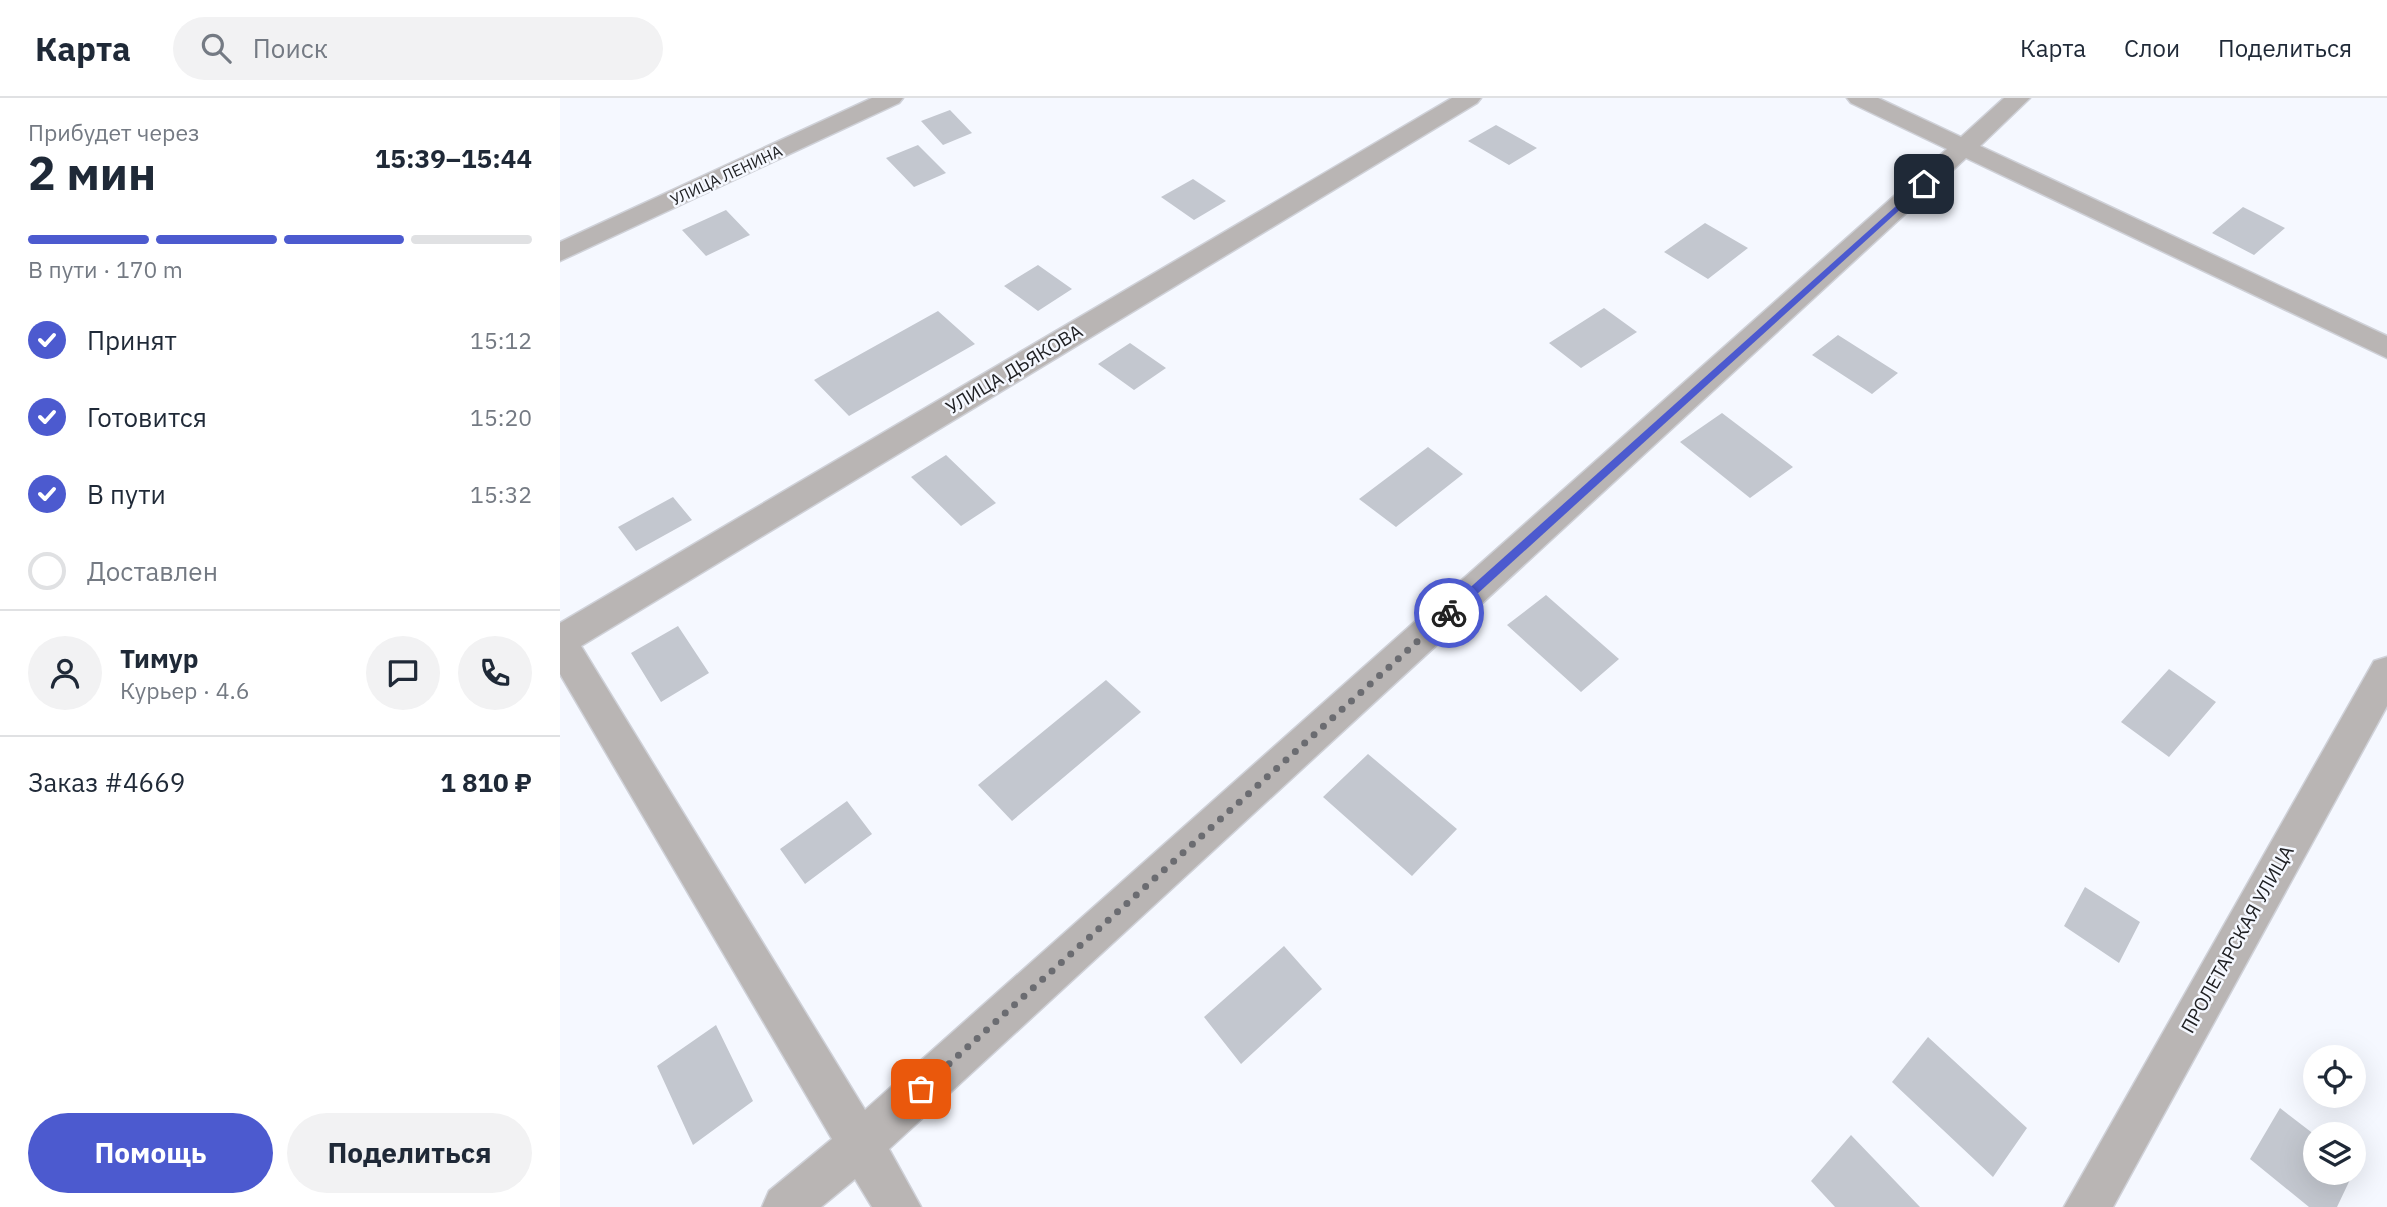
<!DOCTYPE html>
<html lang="ru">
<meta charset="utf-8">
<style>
body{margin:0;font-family:"IBM Plex Sans",sans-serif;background:#f2f2f3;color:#1f2937;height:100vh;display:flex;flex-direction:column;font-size:26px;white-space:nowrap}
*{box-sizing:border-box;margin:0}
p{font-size:23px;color:#747a83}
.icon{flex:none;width:38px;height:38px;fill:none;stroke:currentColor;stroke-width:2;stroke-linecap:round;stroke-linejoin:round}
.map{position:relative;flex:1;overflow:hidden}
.drawer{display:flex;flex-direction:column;background:#fff;width:560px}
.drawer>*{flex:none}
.buttons{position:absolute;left:1743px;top:947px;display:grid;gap:14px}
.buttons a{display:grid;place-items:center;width:63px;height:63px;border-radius:50%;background:#fff;box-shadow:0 7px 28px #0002;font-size:35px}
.pin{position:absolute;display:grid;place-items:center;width:60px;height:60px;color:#fff;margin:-30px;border-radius:14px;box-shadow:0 4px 10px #0006}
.courier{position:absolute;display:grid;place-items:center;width:70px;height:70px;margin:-35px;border:5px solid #4c5acf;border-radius:50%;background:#fff;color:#222;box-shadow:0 2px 9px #0007}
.overview em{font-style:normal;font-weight:800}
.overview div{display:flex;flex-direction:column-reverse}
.overview{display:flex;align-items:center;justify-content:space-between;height:119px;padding:0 28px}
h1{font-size:46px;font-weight:800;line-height:52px}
.bar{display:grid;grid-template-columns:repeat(4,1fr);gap:10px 7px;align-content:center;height:84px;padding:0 28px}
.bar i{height:9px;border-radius:5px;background:#e0e1e3}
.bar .selected{background:#4c5acf}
.bar p{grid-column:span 4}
.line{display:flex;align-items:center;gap:18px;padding:0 28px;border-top:2px solid #e0e1e3}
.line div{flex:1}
.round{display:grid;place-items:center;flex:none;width:74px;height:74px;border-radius:37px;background:#f2f2f3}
ol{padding:0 28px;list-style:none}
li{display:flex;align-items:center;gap:21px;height:77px}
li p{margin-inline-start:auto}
li .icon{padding:7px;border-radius:50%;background:#4c5acf;color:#fff;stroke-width:4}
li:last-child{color:#747a83}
li i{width:38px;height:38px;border:4px solid #e0e1e3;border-radius:50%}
.cta{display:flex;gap:14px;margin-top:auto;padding:14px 28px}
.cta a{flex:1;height:80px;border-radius:42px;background:#4c5acf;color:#fff;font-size:28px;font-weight:800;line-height:80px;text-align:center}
.cta a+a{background:#f2f2f3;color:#1f2937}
header{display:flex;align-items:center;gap:42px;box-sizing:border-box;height:98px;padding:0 35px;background:#fff;border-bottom:2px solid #e0e1e3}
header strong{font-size:33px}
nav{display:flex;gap:38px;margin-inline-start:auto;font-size:24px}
.search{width:490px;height:63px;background:#f2f2f3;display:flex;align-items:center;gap:18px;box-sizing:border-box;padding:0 24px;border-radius:38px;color:#747a83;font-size:26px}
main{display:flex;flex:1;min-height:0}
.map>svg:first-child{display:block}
.building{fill:#c3c7cf}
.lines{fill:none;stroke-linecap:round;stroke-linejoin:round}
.street-casing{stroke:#cfd1d8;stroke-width:3}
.street{fill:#b9b5b4;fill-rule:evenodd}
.route{fill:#4c5acf}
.done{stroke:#6b6c71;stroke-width:7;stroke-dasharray:0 12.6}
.labels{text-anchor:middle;stroke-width:5;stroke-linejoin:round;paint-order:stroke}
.far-street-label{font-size:16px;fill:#202124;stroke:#f5f8ff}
.street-label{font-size:19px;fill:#202124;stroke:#f5f8ff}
</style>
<header>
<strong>Карта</strong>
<div class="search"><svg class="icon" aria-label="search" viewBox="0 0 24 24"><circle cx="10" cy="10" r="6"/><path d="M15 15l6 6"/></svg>Поиск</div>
<nav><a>Карта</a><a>Слои</a><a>Поделиться</a></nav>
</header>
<main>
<section class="drawer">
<div class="overview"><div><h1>2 мин</h1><p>Прибудет через</p></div><em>15:39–15:44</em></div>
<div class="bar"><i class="selected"></i><i class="selected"></i><i class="selected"></i><i></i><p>В пути · 170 m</p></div>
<ol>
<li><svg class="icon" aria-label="check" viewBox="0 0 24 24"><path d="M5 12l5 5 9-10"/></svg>Принят<p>15:12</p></li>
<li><svg class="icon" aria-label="check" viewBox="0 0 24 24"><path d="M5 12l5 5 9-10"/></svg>Готовится<p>15:20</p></li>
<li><svg class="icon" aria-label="check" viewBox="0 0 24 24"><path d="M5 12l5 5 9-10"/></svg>В пути<p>15:32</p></li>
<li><i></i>Доставлен</li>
</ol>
<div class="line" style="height:126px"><a class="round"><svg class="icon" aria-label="person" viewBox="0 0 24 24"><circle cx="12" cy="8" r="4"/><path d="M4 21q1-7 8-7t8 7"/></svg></a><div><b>Тимур</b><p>Курьер · 4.6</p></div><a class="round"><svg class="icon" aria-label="chat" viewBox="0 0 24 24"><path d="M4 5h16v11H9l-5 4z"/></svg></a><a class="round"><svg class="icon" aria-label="phone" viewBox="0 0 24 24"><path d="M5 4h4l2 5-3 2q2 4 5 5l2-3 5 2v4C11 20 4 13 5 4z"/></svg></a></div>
<div class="line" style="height:91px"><div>Заказ #4669</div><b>1 810 ₽</b></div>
<div class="cta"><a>Помощь</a><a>Поделиться</a></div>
</section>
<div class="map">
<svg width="1827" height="1109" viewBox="0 0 1827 1109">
<rect width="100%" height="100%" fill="#f5f8ff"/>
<!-- building -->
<path class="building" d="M390,12l22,23 -29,12 -22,-24z
M936,27l41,23 -28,17 -41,-24z
M358,47l28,28 -32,14 -28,-29z
M633,81l33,22 -32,19 -33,-23z
M1683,109l42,21 -31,27 -42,-22z
M166,112l24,25 -44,21 -24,-26z
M1145,125l43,25 -40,31 -44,-27z
M478,167l34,24 -34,22 -34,-25z
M1044,210l33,24 -56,36 -32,-25z
M378,213l37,33 -126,72 -35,-36z
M1278,237l60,38 -26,21 -60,-39z
M570,245l36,25 -32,22 -36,-26z
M1162,315l71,54 -43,31 -70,-56z
M868,349l35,27 -67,53 -37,-28z
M386,357l50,48 -35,23 -50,-49z
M113,399l19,23 -56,31 -18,-24z
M986,497l73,64 -38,33 -74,-67z
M118,528l31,47 -48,29 -30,-49z
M1609,571l47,33 -47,55 -48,-35z
M546,582l35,32 -129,109 -34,-36z
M808,656l89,75 -45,47 -89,-79z
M287,703l25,33 -67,50 -25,-35z
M1525,789l55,35 -21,41 -55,-37z
M724,848l38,43 -81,75 -37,-47z
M156,927l37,76 -60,44 -36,-79z
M1368,939l99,91 -34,49 -101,-95z
M1720,1010l35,27v37h39v-7l2,2 -19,40h-28l-59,-48z
M1291,1037l69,72h-85l-24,-26z"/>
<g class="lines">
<!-- street casing -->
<g class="street-casing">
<path id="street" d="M312,0h31l-4,5 -339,158v-19z
M892,0h29l-4,5 -896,543 284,464 1082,-961 -96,-46 -4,-5h31l83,39 43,-39h26l-50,48 407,190v22l-421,-200 -1077,991 32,58h-49l-17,-28 -34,28h-59l7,-16 63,-52 -272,-465v-51z
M1827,559v49l-274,501h-49l310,-546z"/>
</g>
<!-- street -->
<use href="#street" class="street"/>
</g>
<!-- route -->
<path class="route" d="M1364,83l3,4 -474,431h-8v-6z"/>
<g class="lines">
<!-- done -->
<path class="done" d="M361,991l528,-476"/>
</g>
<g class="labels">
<!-- far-street labels -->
<g class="far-street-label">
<text transform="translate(166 77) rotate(-25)" y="6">УЛИЦА ЛЕНИНА</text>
</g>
<!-- street labels -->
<g class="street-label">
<text transform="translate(454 271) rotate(-31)" y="7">УЛИЦА ДЬЯКОВА</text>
<text transform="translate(1677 841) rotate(-61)" y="7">ПРОЛЕТАРСКАЯ УЛИЦА</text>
</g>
</g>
</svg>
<div class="buttons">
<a><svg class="icon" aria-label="locate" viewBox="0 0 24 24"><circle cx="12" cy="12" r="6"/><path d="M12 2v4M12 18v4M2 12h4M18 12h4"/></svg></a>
<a><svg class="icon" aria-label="layers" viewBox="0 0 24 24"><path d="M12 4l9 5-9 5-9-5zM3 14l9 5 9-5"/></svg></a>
</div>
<div class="pin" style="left:361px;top:991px;background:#ea580c"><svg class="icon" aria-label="bag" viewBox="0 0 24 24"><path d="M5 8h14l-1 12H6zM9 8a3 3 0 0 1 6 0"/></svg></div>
<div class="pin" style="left:1364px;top:86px;background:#1f2937"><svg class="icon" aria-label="home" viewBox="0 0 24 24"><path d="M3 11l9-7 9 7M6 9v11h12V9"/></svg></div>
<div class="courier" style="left:889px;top:515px"><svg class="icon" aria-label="bike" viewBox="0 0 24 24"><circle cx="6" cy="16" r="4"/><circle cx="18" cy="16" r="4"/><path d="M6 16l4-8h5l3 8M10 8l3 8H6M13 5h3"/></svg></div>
</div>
</main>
